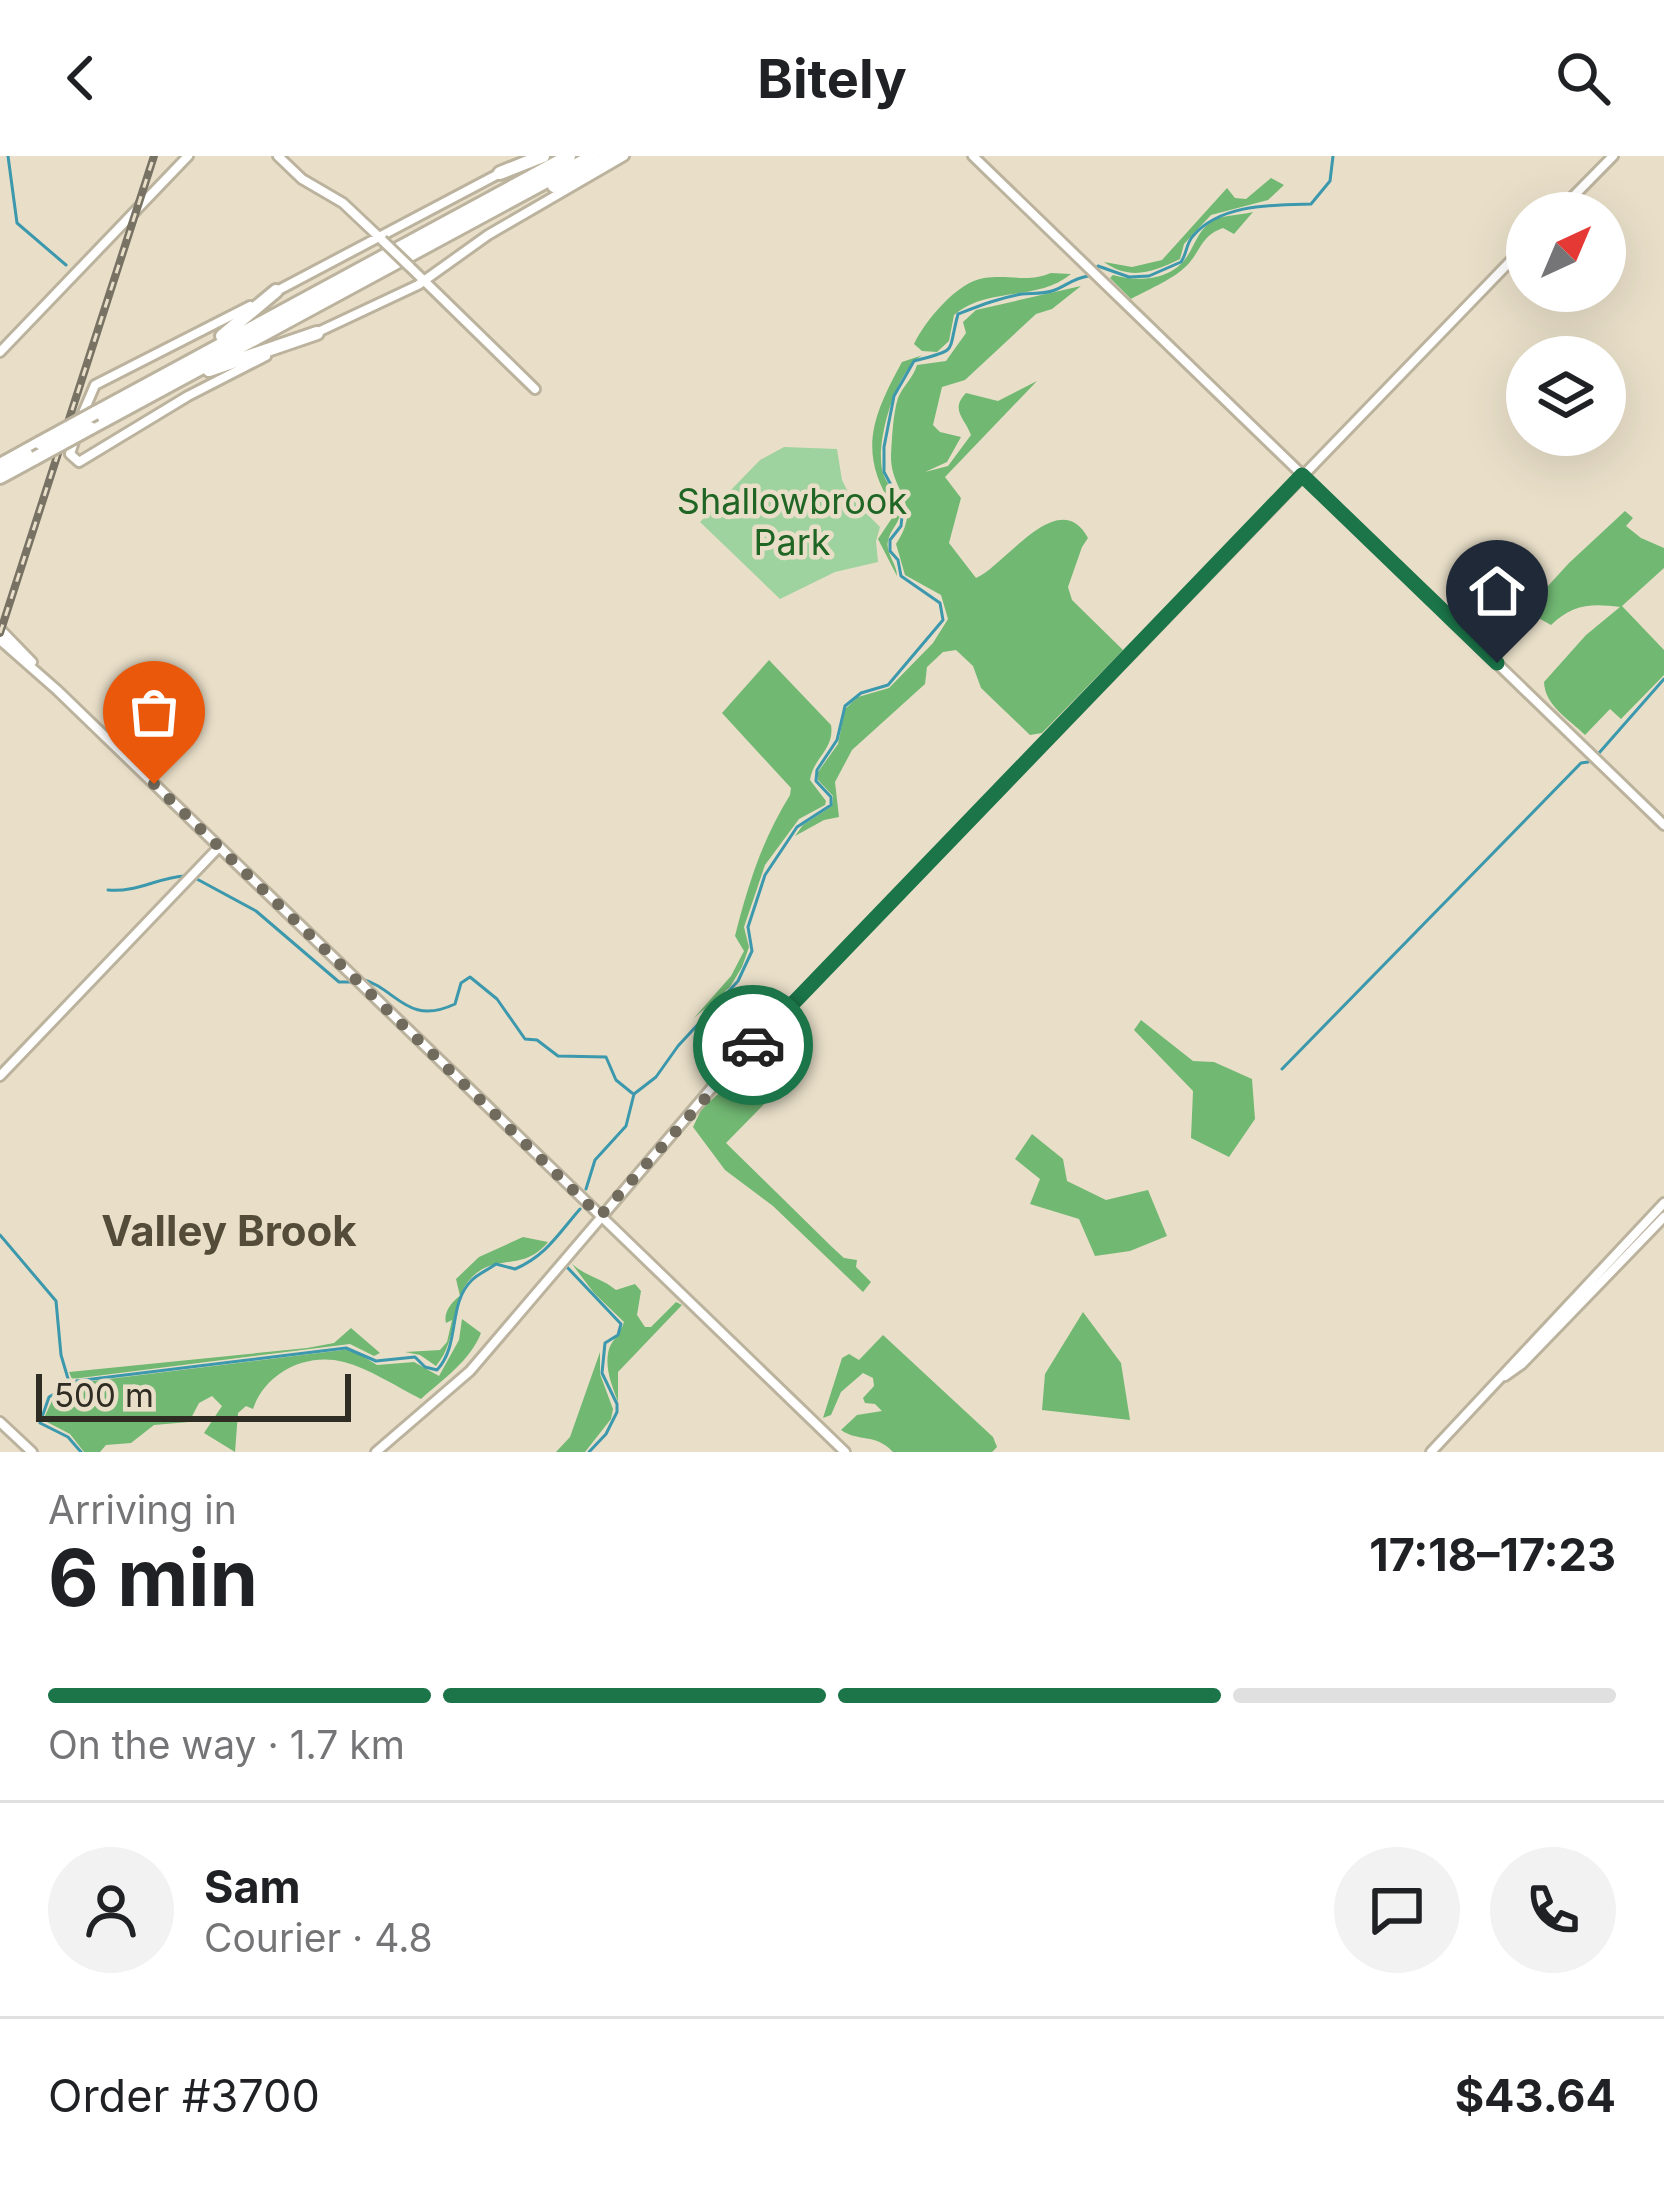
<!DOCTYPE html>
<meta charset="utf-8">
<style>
body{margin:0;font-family:Inter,sans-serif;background:#f2f2f2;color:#202124;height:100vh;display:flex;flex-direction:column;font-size:45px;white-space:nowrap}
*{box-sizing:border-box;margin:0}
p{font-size:39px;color:#757577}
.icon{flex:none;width:66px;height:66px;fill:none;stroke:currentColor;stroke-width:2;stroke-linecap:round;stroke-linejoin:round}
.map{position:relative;height:1296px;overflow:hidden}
.side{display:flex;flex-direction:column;background:#fff;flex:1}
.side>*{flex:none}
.needle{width:78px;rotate:44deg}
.buttons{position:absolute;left:1506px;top:36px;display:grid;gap:24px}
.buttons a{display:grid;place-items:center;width:120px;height:120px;border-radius:50%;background:#fff;box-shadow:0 12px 48px #0002;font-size:60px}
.scale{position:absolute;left:36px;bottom:30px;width:315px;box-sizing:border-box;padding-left:12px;border:6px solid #2f2c23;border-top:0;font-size:33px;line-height:42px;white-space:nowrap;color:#2f2c23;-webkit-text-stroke:9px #e9dfc9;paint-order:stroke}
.pin{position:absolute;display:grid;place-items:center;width:102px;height:102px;color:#fff;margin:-123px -51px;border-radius:50% 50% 50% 0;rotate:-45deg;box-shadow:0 0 12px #0007}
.pin .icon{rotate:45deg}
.courier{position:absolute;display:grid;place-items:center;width:120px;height:120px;margin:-60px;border:9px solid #1b7549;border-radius:50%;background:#fff;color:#222;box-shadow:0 3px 15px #0007}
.head em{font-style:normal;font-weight:700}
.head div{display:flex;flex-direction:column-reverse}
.head{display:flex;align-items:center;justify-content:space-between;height:204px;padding:0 48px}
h1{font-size:78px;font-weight:700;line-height:90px}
.bar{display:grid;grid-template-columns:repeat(4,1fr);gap:18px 12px;align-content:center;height:144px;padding:0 48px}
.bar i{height:15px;border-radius:9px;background:#e0e0e0}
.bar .on{background:#1b7549}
.bar p{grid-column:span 4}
.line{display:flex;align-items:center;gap:30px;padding:0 48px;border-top:3px solid #e0e0e0}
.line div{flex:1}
.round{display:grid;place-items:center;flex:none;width:126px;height:126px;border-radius:63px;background:#f2f2f2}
header{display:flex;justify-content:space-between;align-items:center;height:156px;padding:0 48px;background:#fff;font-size:54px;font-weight:700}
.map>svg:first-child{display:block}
.green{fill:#9ed29e}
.forest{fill:#71b873}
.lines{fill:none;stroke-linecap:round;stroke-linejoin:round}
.stream{stroke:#3c98ac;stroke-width:3}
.secondary-casing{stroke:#bcb39e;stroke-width:14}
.highway-casing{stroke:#bcb39e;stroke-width:18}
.secondary{stroke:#fff;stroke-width:8}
.highway{stroke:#fff;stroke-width:12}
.rail-casing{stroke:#787264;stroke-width:8}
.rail{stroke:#e9dfc9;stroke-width:3;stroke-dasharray:9;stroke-linecap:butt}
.secondary-bridge-casing{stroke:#bcb39e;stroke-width:14;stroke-linecap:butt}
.highway-bridge-casing{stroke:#bcb39e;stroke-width:18;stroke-linecap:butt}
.secondary-bridge{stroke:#fff;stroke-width:8}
.highway-bridge{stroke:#fff;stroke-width:12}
.done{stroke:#706b5d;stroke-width:12;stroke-dasharray:0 21.6}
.route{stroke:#1b7549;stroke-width:15}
.labels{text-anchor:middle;stroke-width:9;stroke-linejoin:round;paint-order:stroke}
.park-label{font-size:36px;fill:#1f6625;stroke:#e9dfc9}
.quarter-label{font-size:42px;font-weight:bold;fill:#544c39;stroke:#e9dfc9}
</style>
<header><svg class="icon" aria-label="back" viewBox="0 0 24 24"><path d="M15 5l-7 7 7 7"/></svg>Bitely<svg class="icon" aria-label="search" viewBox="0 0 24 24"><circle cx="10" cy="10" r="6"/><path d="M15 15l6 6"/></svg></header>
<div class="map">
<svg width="1664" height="1296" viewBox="0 0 1664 1296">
<rect width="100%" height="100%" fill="#e9dfc9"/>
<!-- green -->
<path class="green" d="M784,291l53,2 5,31 9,18 29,29 -4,14 2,21 -43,10 -55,27 -80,-77 60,-62z"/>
<!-- forest -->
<path class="forest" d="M1271,22l13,7 -16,15 -57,15 -27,29 -4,15c-27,13 -49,22 -76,3l28,5 30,-7 65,-72 8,10 11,1z
M1253,56l-19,22 -11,-6c-20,7 -21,19 -33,34 -13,16 -41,27 -59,37l-21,-21 3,-3c23,7 57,6 73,-17 9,-12 12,-29 28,-38 10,-5 28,-5 39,-8z
M1051,117l20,1c-34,28 -83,12 -117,41l-5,26 -12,11 -15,-1 -8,-7c11,-23 43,-62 70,-66 26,-4 43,5 67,-5z
M1081,130l-29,23 -16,5 -71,66 -23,7 -9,38 7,7 21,5 -14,25 -22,10 23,-6 23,-31c-7,-18 -21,-25 -5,-42l32,8 39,-20 -92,96 16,21 -12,45 27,35c29,-12 83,-94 112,-40l-6,9 -14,40 4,13 51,50 -81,83 -12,2 -49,-47 -8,-22 -17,-16 -13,2 -16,15 -2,17 -73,66 -17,32 4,35 -15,3 -29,16 8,-11 29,-19 1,-10 -15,-16v-8l20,-28 7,-35 13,-12 31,-9 44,-45 15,-24 -7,-24 -36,-20 -9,-31c28,-42 -6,-51 -5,-89 1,-17 2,-41 7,-57 5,-12 15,-20 19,-33l29,-4 20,-28 -3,-11 13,-12z
M923,199c-26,12 -49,89 -40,118 3,12 17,21 18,34 1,14 -11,22 -13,34 -3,11 9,23 9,35l-19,-37 18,-27c-39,-58 -25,-93 6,-150z
M1625,355l8,7 -7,8 15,12 23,10v20l-42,38 42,44v25l-43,44 -11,-10 -25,26c-16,-16 -40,-29 -41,-53l42,-47 34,-28c-28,-4 -48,-3 -69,18l-16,-9 -19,5 53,-58z
M769,504l62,65c4,24 -18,33 -21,55l16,21 -1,4 -26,14 -34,46 -21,62 5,20 -7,20 -12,20 -36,31 37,-42 13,-25 -9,-15c13,-51 27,-96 55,-141l1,-7 -69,-75z
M1141,864l52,41 21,1 38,17 3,40 -26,38 -38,-19 2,-47 -59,-61z
M757,904l26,25 -57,58 106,104 12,11 13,2 -1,7 15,15 -8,10 -90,-86 -48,-36 -32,-43 9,-19z
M1032,978l31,25 4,22 39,19 42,-10 19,46 -37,15 -35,5 -16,-37 -49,-15 10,-25 -25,-20z
M523,1081l25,5c-26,31 -50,10 -76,35 -25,26 -11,59 -36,89l-16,-11 -15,-3 35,-2 7,-8 5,-22 -6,3c-3,-10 6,-22 14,-27l-4,-17 23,-22z
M572,1108c15,13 30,14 44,26l19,-6 6,7 -4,24 8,12h6l25,-25 6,3 -64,67v30c-6,-17 -14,-34 -9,-53 3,-9 12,-16 15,-27l-30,-29z
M1083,1156l38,51 9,57 -88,-10 3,-36z
M462,1163l19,14c-11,28 -38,46 -60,66 -24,-12 -51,-30 -77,-37 -38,-10 -79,11 -91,47l-7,-3 -8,7 -3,39 -31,-19 18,-27 -10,-10 -13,7 -10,19 -35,3 -23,18 -25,2 -6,7h-16l-14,-18 -27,-14 10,-21 23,-16 275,-34 26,16 37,-3 25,14 20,-36z
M351,1172l29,25 -6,3 -24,-12 -278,35 -3,-7 238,-24 27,-5z
M883,1179l110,102 4,10 -5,5h-99c-19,-20 -33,-9 -52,-22l16,-15 25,-4 -7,-7 -10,-1 -2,-5 11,-12 -1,-8 -10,-5 -22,19 -10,23 -8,3 19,-60 7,-4 10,6z
M600,1196v22l13,35 -2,10 -26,33h-29l14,-15z"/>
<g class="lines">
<!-- stream -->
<path class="stream" d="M8,0l9,67 49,42
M1098,110l31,11 20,-1 32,-14c6,-8 5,-19 12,-26 27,-32 78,-31 118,-32l19,-23 3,-25
M1599,597l65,-74
M195,722l61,33 83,71h14
M108,734c29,3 50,-13 78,-14
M361,823c35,8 45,48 94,25l6,-21 9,-6 27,22 28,40 12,1 21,16 48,1 10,23 16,13
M1282,913l299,-306 7,-1
M586,1033l9,-29 31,-34 8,-32 22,-17 22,-31 60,-65 14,-30 -4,-24 17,-52 32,-48 34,-22v-8l-15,-16 1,-11 20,-30 8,-34 16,-13 27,-8 55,-65 -3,-17 -39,-27 -3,-16 -8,-9v-11l11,-14 2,-19 -19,-35v-25l10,-51 20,-35c45,-12 33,-6 44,-47 21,-8 41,-16 64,-20 10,-1 21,0 30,-3 13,-4 19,-12 36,-15
M0,1079l56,66 5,54 8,27
M566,1110l55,58 -3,11 -13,8 -3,30 15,31v8l-11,22 -17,18
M81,1296l-13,-15 -28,-14 9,-26 27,-16 270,-33 30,13 39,-4 10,10 12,3c24,-26 10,-66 35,-90 7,-7 16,-10 24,-16l19,5c31,-13 44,-36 65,-60"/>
<!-- secondary casing -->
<g class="secondary-casing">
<path id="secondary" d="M278,0l24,23 41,24 36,34
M973,0l691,669
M1557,57l56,-57
M409,110l126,123
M273,137l231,-122
M318,176l100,-47 70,-50 136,-79
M0,196l188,-196
M80,264l15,-35 155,-79
M76,279l-6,19 9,8 109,-66 78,-40
M0,473l32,33
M0,484l57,50 788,762
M0,920l219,-229
M1505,1220l17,-12 142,-147
M0,1266l32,30
M376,1296l94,-81 245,-287 812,-840
M1431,1296l233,-249"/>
</g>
<!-- highway casing -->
<g class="highway-casing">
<path id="highway" d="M500,17l43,-17
M554,30l59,-30
M222,180l54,-45
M209,214l108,-37
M95,257l474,-257
M90,272l503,-272
M0,309l40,-22
M0,321l35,-19"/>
</g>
<!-- secondary -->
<use href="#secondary" class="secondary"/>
<!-- highway -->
<use href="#highway" class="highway"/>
<!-- rail casing -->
<g class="rail-casing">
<path id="rail" d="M0,477l154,-477"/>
</g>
<!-- rail -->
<use href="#rail" class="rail"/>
<!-- secondary-bridge casing -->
<g class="secondary-bridge-casing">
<path id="secondary-bridge" d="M382,84l27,26"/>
</g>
<!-- highway-bridge casing -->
<g class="highway-bridge-casing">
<path id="highway-bridge" d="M40,287l55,-30
M35,302l55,-30"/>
</g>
<!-- secondary-bridge -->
<use href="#secondary-bridge" class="secondary-bridge"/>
<!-- highway-bridge -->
<use href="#highway-bridge" class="highway-bridge"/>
</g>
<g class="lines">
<!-- done -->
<path class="done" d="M154,628l446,432 153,-171"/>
<!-- route -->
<path class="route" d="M753,889l549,-570 195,188"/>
</g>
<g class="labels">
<!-- park labels -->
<g class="park-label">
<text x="792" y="358">Shallowbrook<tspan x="792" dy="41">Park</tspan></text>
</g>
<!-- quarter labels -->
<g class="quarter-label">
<text x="229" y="1090">Valley Brook</text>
</g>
</g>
</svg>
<div class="buttons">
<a><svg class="needle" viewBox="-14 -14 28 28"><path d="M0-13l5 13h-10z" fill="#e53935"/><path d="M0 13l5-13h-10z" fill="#757577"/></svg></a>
<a><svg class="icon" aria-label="layers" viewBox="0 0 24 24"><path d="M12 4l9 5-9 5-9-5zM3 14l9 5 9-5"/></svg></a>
</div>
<div class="scale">500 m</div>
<div class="pin" style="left:154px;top:628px;background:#ea580c"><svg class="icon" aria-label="bag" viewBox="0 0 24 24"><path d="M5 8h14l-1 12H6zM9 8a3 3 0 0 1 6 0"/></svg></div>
<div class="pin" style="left:1497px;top:507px;background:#1f2937"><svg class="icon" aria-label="home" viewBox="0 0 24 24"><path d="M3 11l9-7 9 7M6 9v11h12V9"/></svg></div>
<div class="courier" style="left:753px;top:889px"><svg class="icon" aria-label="car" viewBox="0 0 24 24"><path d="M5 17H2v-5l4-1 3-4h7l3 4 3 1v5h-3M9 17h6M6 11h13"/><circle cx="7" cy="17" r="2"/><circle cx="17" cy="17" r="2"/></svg></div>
</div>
<section class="side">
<div class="head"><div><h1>6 min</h1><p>Arriving in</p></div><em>17:18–17:23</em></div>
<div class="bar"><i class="on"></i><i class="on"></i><i class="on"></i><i></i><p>On the way · 1.7 km</p></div>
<div class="line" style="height:216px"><a class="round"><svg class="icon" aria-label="person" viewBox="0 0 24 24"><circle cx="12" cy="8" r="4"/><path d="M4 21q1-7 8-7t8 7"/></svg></a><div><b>Sam</b><p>Courier · 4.8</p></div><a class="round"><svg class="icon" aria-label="chat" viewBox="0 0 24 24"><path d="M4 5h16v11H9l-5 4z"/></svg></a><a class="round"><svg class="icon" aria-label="phone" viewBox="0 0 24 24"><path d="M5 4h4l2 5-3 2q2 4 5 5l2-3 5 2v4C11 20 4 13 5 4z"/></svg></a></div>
<div class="line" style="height:156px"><div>Order #3700</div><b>$43.64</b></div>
</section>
